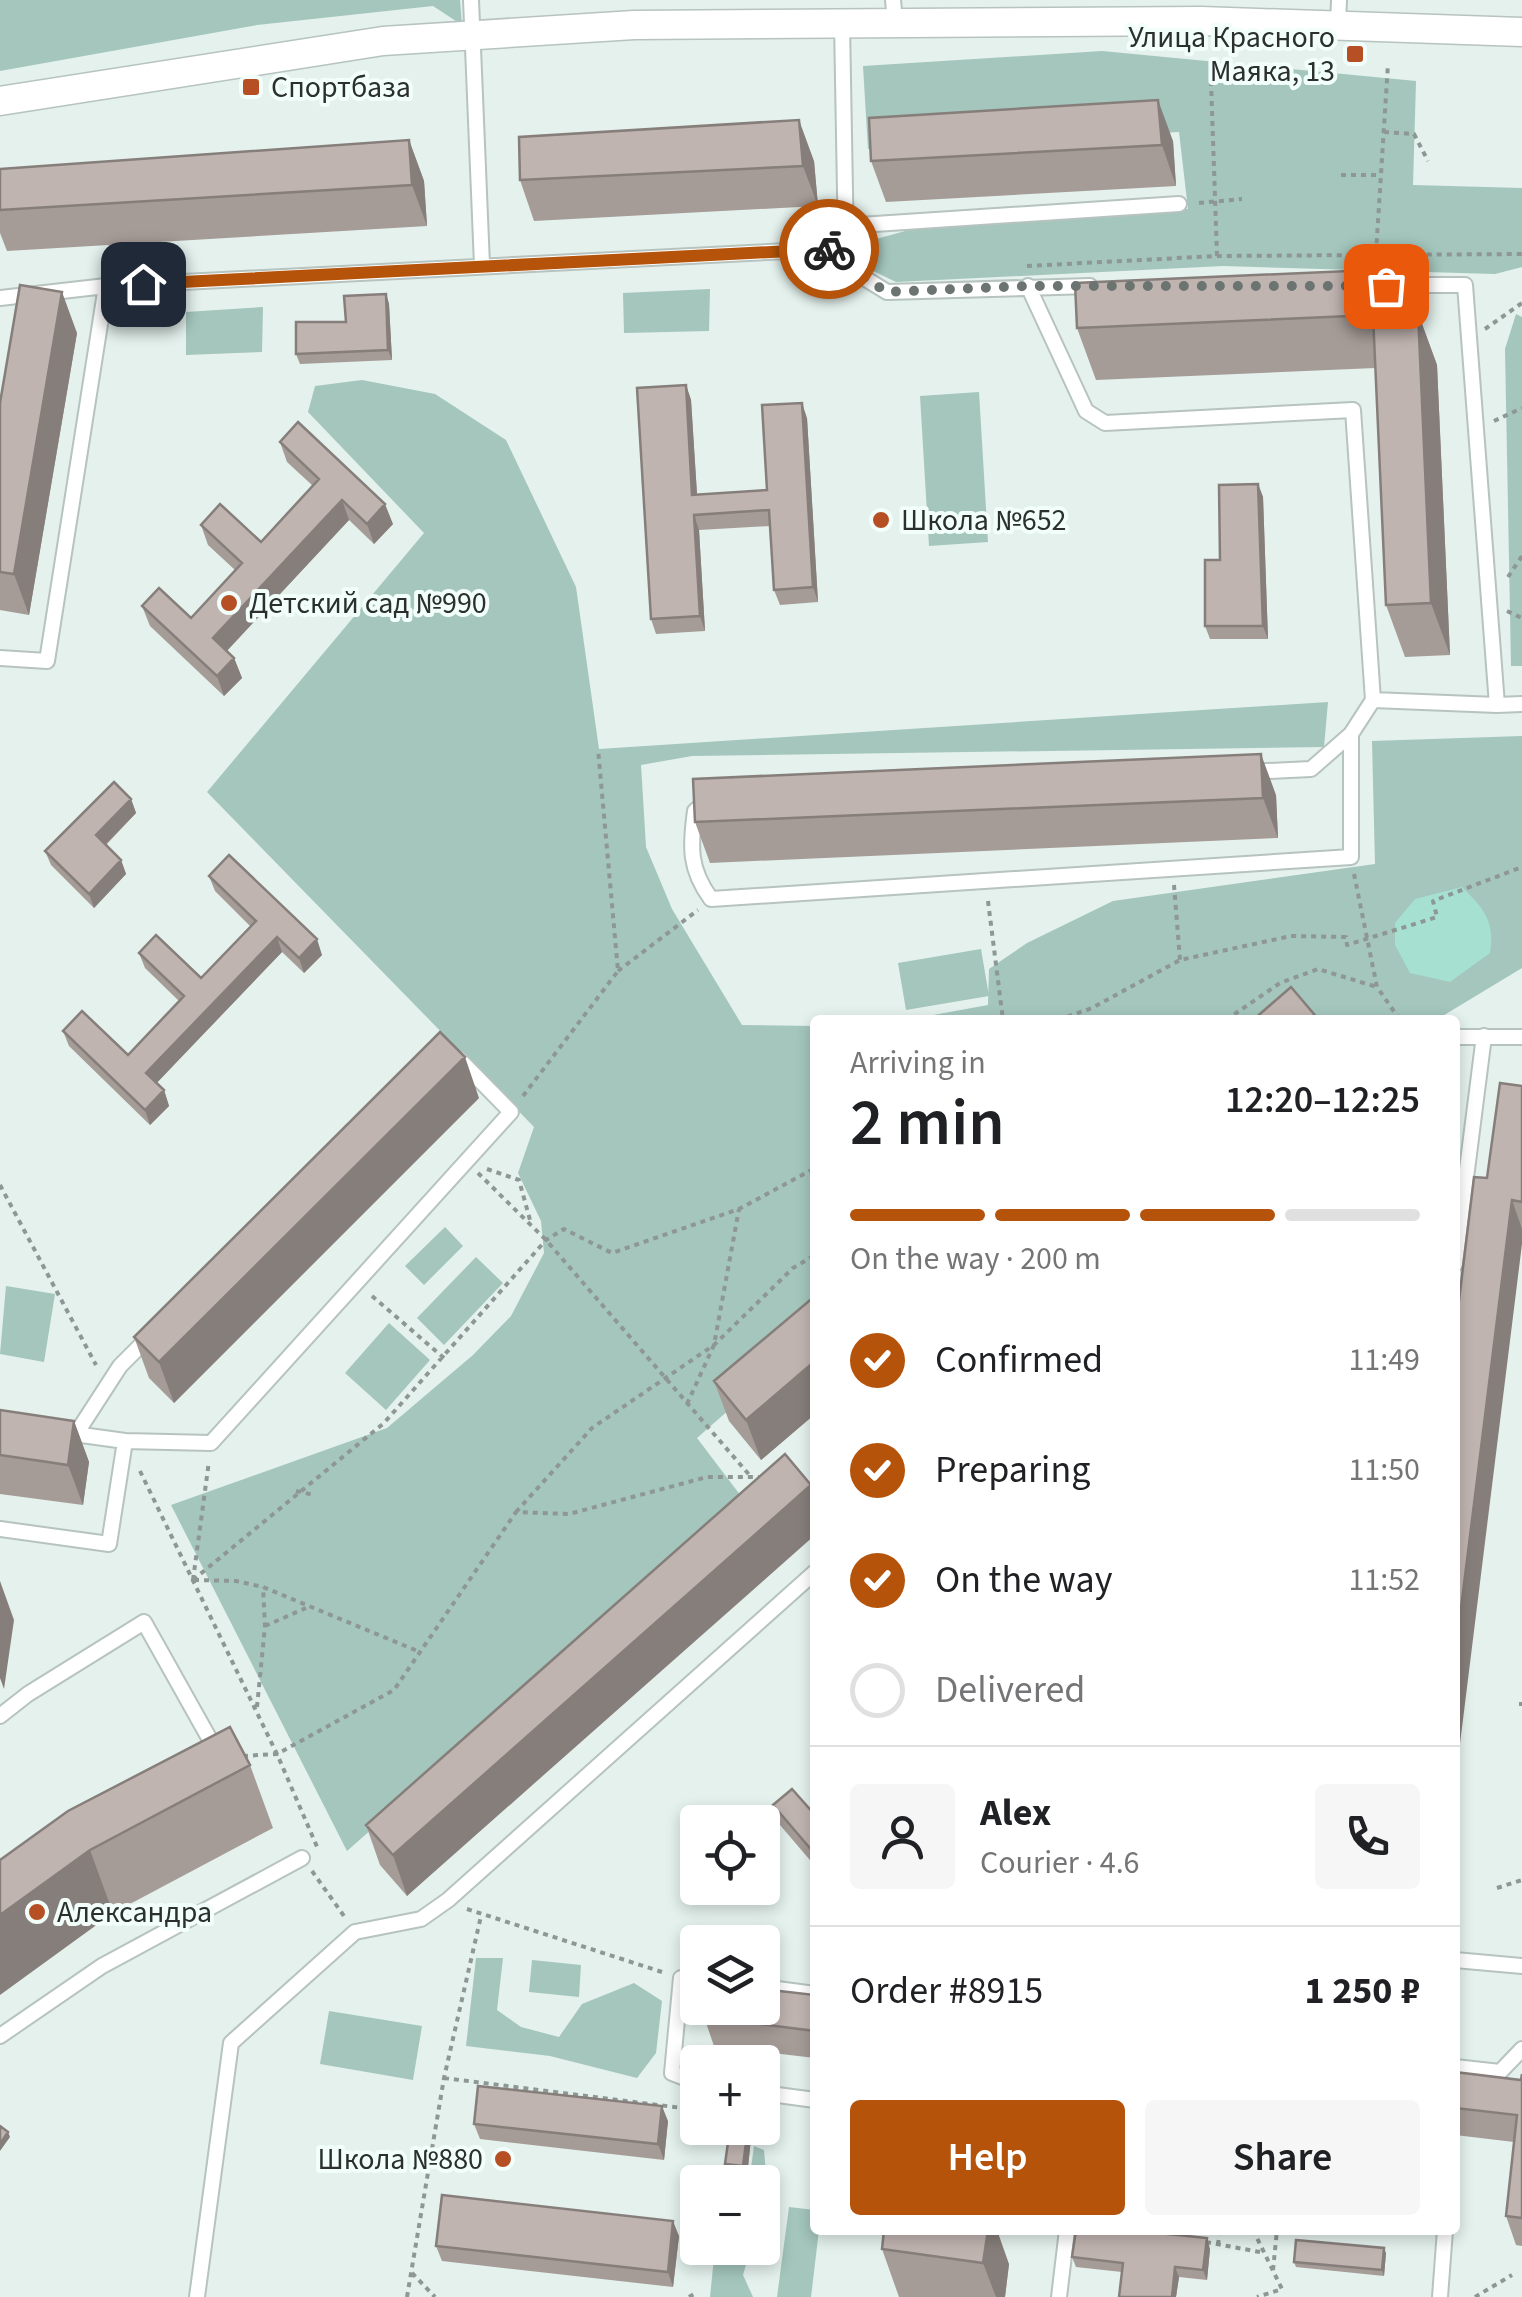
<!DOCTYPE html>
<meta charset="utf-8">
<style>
body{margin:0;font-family:"Source Sans 3",sans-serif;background:#f6f6f6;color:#202124;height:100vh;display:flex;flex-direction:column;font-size:38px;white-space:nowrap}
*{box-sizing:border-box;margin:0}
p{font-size:32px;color:#757577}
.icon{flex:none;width:55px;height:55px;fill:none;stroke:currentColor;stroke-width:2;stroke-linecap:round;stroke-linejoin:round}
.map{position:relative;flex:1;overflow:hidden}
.panel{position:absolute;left:810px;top:1015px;width:650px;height:1220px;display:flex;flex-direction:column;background:#fff;border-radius:10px;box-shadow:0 5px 15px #0003}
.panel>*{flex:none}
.tools{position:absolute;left:680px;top:1805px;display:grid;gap:20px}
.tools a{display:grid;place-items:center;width:100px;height:100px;border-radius:10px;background:#fff;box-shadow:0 5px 15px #0003;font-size:50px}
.pin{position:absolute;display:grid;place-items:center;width:85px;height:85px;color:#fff;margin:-42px;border-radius:20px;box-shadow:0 5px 15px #0006}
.courier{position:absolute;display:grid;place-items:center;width:100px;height:100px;margin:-50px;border:8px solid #b45309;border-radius:50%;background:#fff;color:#222;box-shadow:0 2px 12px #0007}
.headline em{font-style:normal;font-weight:600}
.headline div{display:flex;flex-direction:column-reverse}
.headline{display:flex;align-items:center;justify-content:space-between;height:170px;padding:0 40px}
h1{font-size:65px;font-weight:600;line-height:75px}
.bar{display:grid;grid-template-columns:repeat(4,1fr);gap:15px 10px;align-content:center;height:120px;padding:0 40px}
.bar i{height:12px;border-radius:8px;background:#e0e0e0}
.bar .current{background:#b45309}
.bar p{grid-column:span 4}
.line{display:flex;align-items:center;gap:25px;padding:0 40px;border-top:2px solid #e0e0e0}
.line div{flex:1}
.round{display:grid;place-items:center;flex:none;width:105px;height:105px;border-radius:10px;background:#f6f6f6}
ol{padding:0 40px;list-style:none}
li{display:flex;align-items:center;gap:30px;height:110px}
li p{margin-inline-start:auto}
li .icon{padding:10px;border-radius:50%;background:#b45309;color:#fff;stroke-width:4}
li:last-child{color:#757577}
li i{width:55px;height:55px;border:5px solid #e0e0e0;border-radius:50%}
.cta{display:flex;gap:20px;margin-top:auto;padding:20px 40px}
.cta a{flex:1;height:115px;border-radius:10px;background:#b45309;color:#fff;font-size:40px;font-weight:600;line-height:115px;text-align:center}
.cta a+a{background:#f6f6f6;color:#202124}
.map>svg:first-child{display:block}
.green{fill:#a4c6bc}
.water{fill:#a6e0d0}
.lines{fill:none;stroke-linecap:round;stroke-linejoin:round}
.service-casing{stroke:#b6c3bf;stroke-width:18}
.minor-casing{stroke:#b6c3bf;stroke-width:31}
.path{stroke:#8e9794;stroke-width:4;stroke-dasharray:5 5;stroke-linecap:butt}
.service{stroke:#fff;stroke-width:14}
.minor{stroke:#fff;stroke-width:28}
.wall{fill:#a59b97}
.shaded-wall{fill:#867e7b}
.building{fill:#c0b4b0;stroke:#867e7b;stroke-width:2.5}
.done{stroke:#6c7471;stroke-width:10;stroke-dasharray:0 18}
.route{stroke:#b45309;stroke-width:12}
.poi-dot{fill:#b65024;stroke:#f1fefa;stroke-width:4}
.labels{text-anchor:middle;stroke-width:8;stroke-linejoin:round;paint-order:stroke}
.poi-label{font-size:30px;fill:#2b302e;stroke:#f1fefa;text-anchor:start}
</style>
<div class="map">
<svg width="1522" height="2297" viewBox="0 0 1522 2297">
<rect width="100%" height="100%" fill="#e4f1ed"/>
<!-- green -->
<path class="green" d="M0,0h460l2,25 -29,-19 -176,19 -257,46z
M1102,51l314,30 -3,104 109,3v79l-27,7 -272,-8 -327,16 -29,-14 9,-29 55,-15 257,-15 -9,-77 -311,17 -5,-83z
M710,289l-1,42 -85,2 -1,-40z
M263,307l-1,45 -76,3v-43z
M1516,314l6,3v349h-11l-6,-317z
M362,380l73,14 71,46 70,147 23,162 729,-47 -4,45 -632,9 -51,9 5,82 26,62 70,116 73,1v308l-118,104 47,62 -397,351 -176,-346 216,-77 86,-73 38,-39 33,-63 -3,-32 -23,-48 16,-46 -327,-335 217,-259 -116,-121 7,-26z
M979,392l9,150 -59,4 -9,-150z
M1522,736v232l-86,52h-530l82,-15 1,-36 38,-26 86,-42 262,-37 -3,-123z
M981,949l8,47 -83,14 -8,-47z
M445,1227l18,19 -39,39 -19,-19z
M476,1257l27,26 -59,62 -27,-27z
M6,1286l49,8 -11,68 -44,-8z
M389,1323l41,37 -44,50 -41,-37z
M476,1958h27l-6,52 24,17 38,10 23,-33 52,-21 28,18 -6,52 -19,25 -87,-22 -84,-10z
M532,1960l49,5 -2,32 -50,-5z
M329,2011l93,15 -9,54 -93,-16z
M754,2146l10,4 3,34 -4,23 -1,-25h-13z
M789,2207l26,3v20h4l-8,67h-34z
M715,2248h36l-8,27 10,22h-43z"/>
<!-- water -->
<path class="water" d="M1462,887c22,22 33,34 28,66l-40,29 -40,-9 -15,-28v-22l20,-24z"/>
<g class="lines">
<!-- service casing -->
<g class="service-casing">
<path id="service" d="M471,0l11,265
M893,0l2,21
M842,23l4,225
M1338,25l1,-25
M845,226l334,-22
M1362,285h103l32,420 25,-1
M1028,286l58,125 19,12 248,-13 20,290 124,5
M0,298l106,-12 740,-38 7,23 34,21 203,-6
M0,658l47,3 59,-375
M1248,772l63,-3 40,-35
M706,802l-11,9c-5,36 -6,58 16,88l640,-42v-123l22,-34
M1455,1037h67
M1455,1264l29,-228
M60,1432l65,9 86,2 300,-331 -53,-54
M76,1434l44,-68 30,-30
M0,1529l109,15 16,-103
M0,1716l28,-22 116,-72 74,132
M1455,1960l67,6
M698,1980l-17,-2 -9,95 26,10
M762,1987l53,7
M0,2036l102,-70 200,-108
M1455,2067l45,5 22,-23
M762,2093l53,7
M197,2297l34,-254 124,-111 66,-13 27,-19 367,-328
M1059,2297l8,-67
M1440,2297l5,-67"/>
</g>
<!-- minor casing -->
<g class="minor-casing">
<path id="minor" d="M0,101l383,-60 251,-16 567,-4 321,11"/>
</g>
<!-- path -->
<path class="path" d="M1211,81l6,175
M1384,132l30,2 14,27
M1341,175h40
M1199,203l43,-4
M1376,253l12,-189
M1027,266l190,-10 305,-2
M1485,329l37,-26
M1494,421l28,-13
M1508,577l14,-21
M1507,611l15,7
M1354,874l23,113 23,33
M1174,885l6,75
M988,901l15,119
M618,971l80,-61
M1058,1020l34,-12 88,-48 111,-24 55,1 1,8 90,-28 -4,-16 89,-34
M1226,1020l54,-37 38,-14 59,18
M523,1096l95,-125 -20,-222
M487,1169l32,11 11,40
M478,1173l68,67 206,238
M0,1185l96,180
M372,1296l72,62
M687,1404l27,-59 25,-136
M140,1471l137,283 41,95
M296,1491l18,4
M516,1512l76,-84 122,-83 79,-77 22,-13
M193,1580l191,-157 162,-183 18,-11 48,24 127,-44 76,-41
M193,1580l16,-119
M194,1580l42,1 27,6 157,65
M265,1626l41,-18
M1519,1704h3
M257,1707l8,-81 -2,-39
M243,1756l34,-2 117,-64 122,-178 53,2 138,-37h52
M312,1871l32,45
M1497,1888l25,-8
M467,1909l195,63
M444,2078l254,32
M708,2128l2,5
M1253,2230l29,59 -25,8
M1206,2242l59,11
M1218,2245l2,-15
M1273,2270l4,-40
M412,2273l23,24
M407,2297l37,-219 37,-162
M689,2297l5,-3
M1475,2297l37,-22"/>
<!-- service -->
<use href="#service" class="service"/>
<!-- minor -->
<use href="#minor" class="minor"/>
</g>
<!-- wall -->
<path class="wall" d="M409,140l15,41 3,45 -420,25 -7,-18v-64z
M1173,141l3,45 -290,16 -15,-41z
M814,161l4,45 -284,15 -14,-41z
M1371,270l16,44 31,-1 19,52 13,290 -45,2 -19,-52 -11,-237 -279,12 -19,-52z
M386,294l3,10 3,56 -92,4 -4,-10 50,-32z
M77,333l-48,282 -29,-5v-207z
M686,385l5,15 6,94 70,-4 40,-72 11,184 -38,3 -6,-15 -4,-64 -71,4 6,101 -49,3 -5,-15z
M280,442l113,82 -19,20 -25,-24 -122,131 7,7 8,20 -18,18 -74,-70 -8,-20 49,12 44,-48 -27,-25 -7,-20 60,17 52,-56 -26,-24z
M1258,484l5,13 5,142h-58l-5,-13 15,-66z
M1276,795l2,43 -568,25 -15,-41z
M131,799l5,14 -30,32 15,15 5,14 -32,34 -43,-43 -6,-14z
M209,876l113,79 -18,18 -22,-21 -126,131 8,7 5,16 -19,19 -81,-79 -6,-15 65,24 51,-54 -34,-33 -6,-15 62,25 50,-51 -36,-36z
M1522,1086v158l-35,-66z
M479,1098l-305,305 -25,-25 -15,-41z
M815,1296v118l-54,46 -32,-39 -15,-40z
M0,1410l74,11 15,41 -6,43 -83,-11z
M785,1454l-378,442 -27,-31 -14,-40z
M250,1765l23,63 -160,85 -113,-53z
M773,1805l42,10v51l-35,-41z
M815,1995v63l-101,-12 -10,-29z
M1455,2072l66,8 1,-6v172l-6,-1 -10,-29 8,-74 -59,-7z
M668,2121l-4,39 -184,-21 -6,-15z
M748,2128l3,10 -4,39 -18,-3 -4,-10z
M1164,2233l46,16 -3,31 -28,-3 -3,20h-57l3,-25 -46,-5 -4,-10z
M679,2236l-6,51 -231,-26 -6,-15z
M882,2249l127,15 -4,33h-106z
M1386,2253l-2,23 -88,-9 -2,-5z"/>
<!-- shaded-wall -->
<path class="shaded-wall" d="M1158,100l15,41 3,45 -14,-41z
M799,120l15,41 4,45 -15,-40z
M409,140l15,41 3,45 -15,-41z
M1371,270l19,52 -17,-7z
M62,292l15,41 -48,282 -15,-41z
M386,294l3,10 3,56 -4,-10z
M1418,313l19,52 13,290 -19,-52z
M686,385l5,15 7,110 -6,-15z
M802,403l5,15 11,184 -5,-15z
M1258,484l5,13 5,142 -5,-13z
M342,500l7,20 -129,138 -7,-20z
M385,504l8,20 -19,20 -7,-20z
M694,515l5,15 6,101 -5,-15z
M234,658l8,20 -18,18 -7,-20z
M1261,754l15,41 2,43 -15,-40z
M131,799l5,14 -35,36 -5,-14z
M121,860l5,14 -32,34 -5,-14z
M277,937l5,15 -130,136 -6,-15z
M317,939l5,16 -18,18 -5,-15z
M465,1057l14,41 -305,305 -15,-41z
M164,1090l5,16 -19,19 -5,-15z
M1512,1200l10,29v15l-67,540v-128z
M815,1361v53l-54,46 -15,-40z
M74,1421l15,41 -6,43 -15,-40z
M811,1485l4,10v40l-408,361 -14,-41z
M0,1581l14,39 -10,69 -4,-11z
M90,1850l23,63 -113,82v-80z
M662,2106l6,15 -4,39 -6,-16z
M748,2128l3,10 -4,39 -4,-11z
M8,2132l2,5 -10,14v-7z
M673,2221l6,15 -6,51 -5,-15z
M988,2230h9l12,34 -4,33h-9l-13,-34z
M1207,2238l3,11 -3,31 -4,-10z
M1384,2248l2,5 -2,23 -2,-6z
M1175,2267l4,10 -3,20h-4z"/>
<!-- building -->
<path class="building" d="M1158,100l4,45 -291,16 -2,-43z
M799,120l4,46 -283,14 -1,-43z
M409,140l3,45 -412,25v-41z
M1371,270l2,45 -296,13 -2,-45z
M20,285l42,7 -48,282 -14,-2v-169z
M386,294l2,56 -92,4v-32h50l-2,-26z
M1418,313l13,290 -45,2 -13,-290z
M686,385l6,110 75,-5 -5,-85 40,-2 11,184 -39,3 -5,-80 -75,5 6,101 -49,3 -14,-231z
M298,422l87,82 -18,20 -25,-24 -129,138 21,20 -17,18 -75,-70 17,-18 32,30 51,-55 -41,-38 19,-21 41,38 58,-63 -39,-37z
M1258,484l5,142h-58v-66h15l-1,-75z
M1261,754l2,44 -568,24 -2,-43z
M114,782l17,17 -35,36 25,25 -32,34 -44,-43z
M229,855l88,84 -18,19 -22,-21 -131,136 18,17 -19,20 -82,-79 19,-20 46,44 56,-59 -45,-43 17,-18 45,43 55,-57 -47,-45z
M1291,987l28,33h-66z
M440,1032l25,25 -306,305 -25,-25z
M1500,1083l22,3v116l-10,-2 -57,456v-323l19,-156 13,1z
M815,1296v65l-69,59 -32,-39z
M0,1410l74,11 -6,44 -68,-10z
M785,1454l26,31 -418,370 -27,-30z
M230,1727l20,38 -160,85 -90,65v-55l68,-49z
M792,1789l23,26v39l-42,-49z
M762,1989l53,6v36l-111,-14 1,-9h57z
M1455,2072l66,8 1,-6v144l-16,-2 11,-101 -62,-7z
M478,2086l184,20 -4,38 -184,-20z
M0,2126l8,6 -8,12z
M730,2128h18l-5,38 -18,-2z
M442,2195l231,26 -5,51 -232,-26z
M884,2230h104l-5,33 -101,-14z
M1076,2230h83v3l48,5 -4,32 -28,-3 -3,30h-53l4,-34 -51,-6z
M1296,2240l88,8 -2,22 -88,-8z"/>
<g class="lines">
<!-- done -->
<path class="done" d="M829,249l17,-1 7,23 34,21 141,-6h358"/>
<!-- route -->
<path class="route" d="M143,284l686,-35"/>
</g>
<!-- markers -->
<g class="poi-dot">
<rect x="1345" y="44" width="20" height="20" rx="5"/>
<rect x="241" y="77" width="20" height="20" rx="5"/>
<circle cx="881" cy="520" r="10"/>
<circle cx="229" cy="603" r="10"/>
<circle cx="37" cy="1912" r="10"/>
<circle cx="503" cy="2159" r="10"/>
</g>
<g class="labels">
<!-- poi labels -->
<g class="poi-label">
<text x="1335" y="47" text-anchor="end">Улица Красного<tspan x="1335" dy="34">Маяка, 13</tspan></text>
<text x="271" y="97">Спортбаза</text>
<text x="901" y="530">Школа №652</text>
<text x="249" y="613">Детский сад №990</text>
<text x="57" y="1922">Александра</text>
<text x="483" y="2169" text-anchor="end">Школа №880</text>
</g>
</g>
</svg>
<div class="tools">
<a><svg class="icon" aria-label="locate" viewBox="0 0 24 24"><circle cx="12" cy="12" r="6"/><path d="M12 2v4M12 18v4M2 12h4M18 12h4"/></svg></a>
<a><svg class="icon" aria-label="layers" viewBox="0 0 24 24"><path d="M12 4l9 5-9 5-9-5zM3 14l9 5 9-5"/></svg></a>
<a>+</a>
<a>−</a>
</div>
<div class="pin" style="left:1386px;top:286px;background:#ea580c"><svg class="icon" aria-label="bag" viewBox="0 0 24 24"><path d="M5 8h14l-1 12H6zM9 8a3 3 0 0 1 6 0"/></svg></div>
<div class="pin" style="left:143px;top:284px;background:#1f2937"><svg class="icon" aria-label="home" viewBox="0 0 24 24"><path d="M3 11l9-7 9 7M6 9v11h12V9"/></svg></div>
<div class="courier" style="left:829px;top:249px"><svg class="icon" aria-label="bike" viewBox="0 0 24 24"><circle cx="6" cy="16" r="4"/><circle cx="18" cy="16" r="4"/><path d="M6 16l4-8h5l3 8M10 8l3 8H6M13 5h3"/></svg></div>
<section class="panel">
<div class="headline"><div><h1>2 min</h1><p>Arriving in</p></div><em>12:20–12:25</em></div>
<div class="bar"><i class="current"></i><i class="current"></i><i class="current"></i><i></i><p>On the way · 200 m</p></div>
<ol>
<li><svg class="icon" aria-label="check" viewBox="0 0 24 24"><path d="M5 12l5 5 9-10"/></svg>Confirmed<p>11:49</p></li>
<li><svg class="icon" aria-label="check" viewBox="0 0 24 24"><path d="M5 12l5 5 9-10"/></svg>Preparing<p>11:50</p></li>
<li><svg class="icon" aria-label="check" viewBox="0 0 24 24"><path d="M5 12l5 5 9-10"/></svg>On the way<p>11:52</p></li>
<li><i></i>Delivered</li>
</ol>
<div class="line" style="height:180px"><a class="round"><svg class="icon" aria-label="person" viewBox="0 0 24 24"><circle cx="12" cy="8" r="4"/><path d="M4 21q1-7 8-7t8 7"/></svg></a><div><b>Alex</b><p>Courier · 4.6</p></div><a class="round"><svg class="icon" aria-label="phone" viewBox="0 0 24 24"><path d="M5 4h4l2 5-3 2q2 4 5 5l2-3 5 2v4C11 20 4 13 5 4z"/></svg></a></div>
<div class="line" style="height:130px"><div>Order #8915</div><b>1 250 ₽</b></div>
<div class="cta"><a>Help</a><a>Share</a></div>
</section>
</div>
